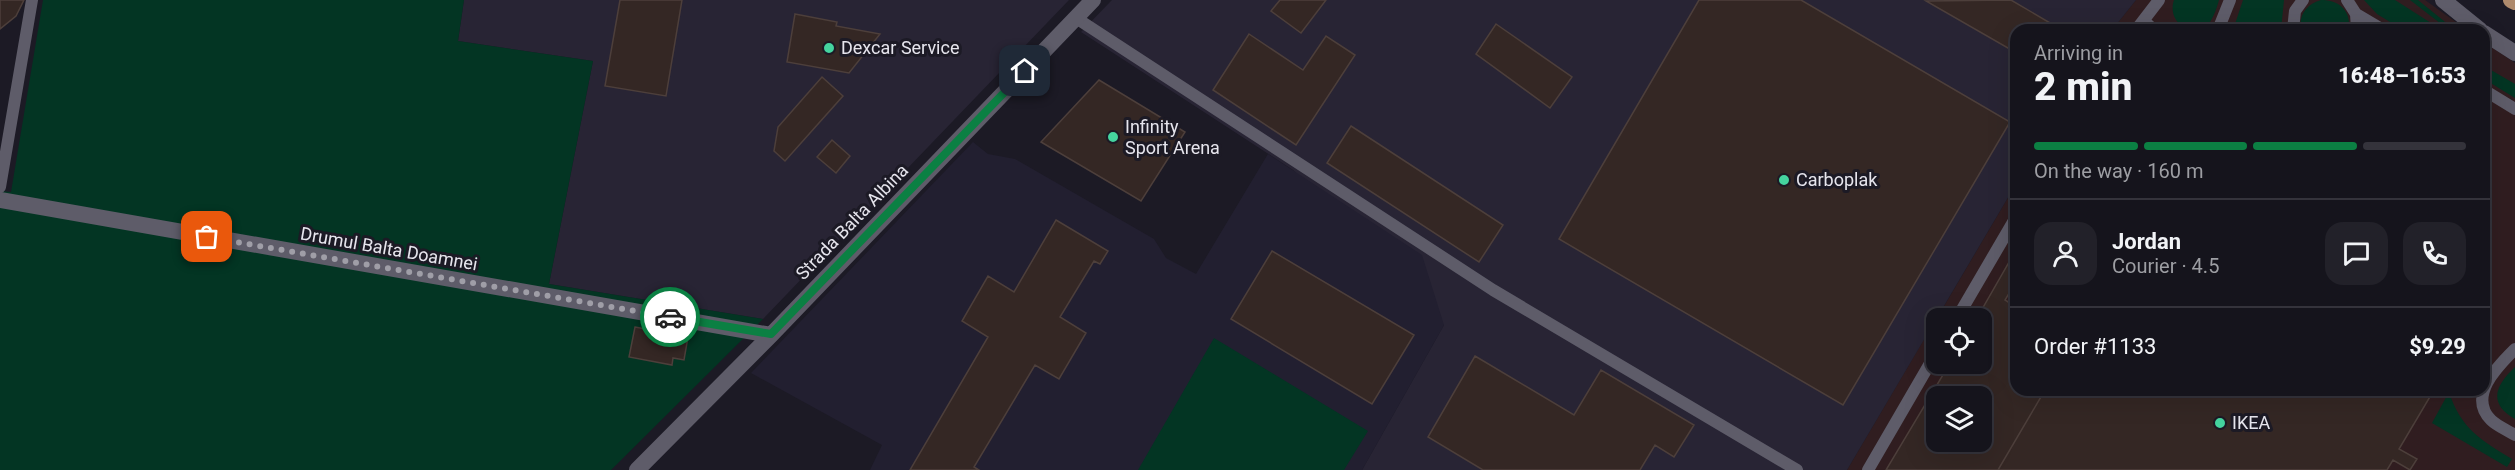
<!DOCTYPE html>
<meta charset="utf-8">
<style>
body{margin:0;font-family:Roboto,sans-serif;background:#222129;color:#f1f3f6;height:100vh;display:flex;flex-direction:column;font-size:22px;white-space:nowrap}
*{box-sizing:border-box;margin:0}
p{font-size:20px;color:#9d9ea3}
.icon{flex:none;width:33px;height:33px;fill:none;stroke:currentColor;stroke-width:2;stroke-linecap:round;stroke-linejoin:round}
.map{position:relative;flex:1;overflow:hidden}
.panel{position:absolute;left:2010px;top:24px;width:480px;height:372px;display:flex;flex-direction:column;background:#15141c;border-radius:18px;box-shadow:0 6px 24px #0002,0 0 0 2px #34333b}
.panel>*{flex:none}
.buttons{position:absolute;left:1926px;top:308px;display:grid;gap:12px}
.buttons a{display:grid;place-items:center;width:66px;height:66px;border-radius:12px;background:#15141c;box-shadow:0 6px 24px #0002,0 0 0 2px #34333b;font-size:30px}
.pin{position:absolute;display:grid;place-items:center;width:51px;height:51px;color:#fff;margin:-26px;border-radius:12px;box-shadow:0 3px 9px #0006}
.courier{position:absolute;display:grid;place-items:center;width:60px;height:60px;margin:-30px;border:4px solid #0b8043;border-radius:50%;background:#fff;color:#222;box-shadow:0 2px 8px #0007}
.headline em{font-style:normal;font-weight:800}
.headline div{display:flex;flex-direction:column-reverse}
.headline{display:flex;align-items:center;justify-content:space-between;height:102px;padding:0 24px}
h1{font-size:39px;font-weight:800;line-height:45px}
.bar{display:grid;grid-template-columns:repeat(4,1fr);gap:9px 6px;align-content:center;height:72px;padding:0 24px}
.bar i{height:8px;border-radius:4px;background:#34333b}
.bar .selected{background:#0b8043}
.bar p{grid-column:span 4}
.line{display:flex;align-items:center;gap:15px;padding:0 24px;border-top:2px solid #34333b}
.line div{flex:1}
.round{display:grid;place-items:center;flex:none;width:63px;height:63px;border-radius:18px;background:#222129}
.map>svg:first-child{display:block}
.commercial{fill:#301d20;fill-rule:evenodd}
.industrial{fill:#282434}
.built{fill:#221f30}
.green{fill:#033523}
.building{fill:#342724;stroke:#4d3f3b;stroke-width:1.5;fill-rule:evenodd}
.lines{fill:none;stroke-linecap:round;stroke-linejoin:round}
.path{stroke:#7f7d87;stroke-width:4;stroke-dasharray:4.5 4.5;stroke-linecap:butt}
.service{stroke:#5e5c69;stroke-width:12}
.minor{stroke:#5e5c69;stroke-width:16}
.tertiary{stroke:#5e5c69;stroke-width:16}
.primary{stroke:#ae8a6d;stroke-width:16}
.done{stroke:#9f9ea7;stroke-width:6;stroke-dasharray:0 10.8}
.route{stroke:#0b8043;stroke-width:8}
.poi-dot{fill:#45d49f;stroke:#1c1a25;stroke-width:2}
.labels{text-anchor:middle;stroke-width:6;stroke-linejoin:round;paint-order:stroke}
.poi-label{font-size:18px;fill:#e6e5ed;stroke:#1c1a25;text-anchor:start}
.street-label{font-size:18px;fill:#e6e5ed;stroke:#1c1a25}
</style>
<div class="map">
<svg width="2515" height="470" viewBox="0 0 2515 470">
<rect width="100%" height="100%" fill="#1c1a25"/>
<!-- commercial -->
<path class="commercial" d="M2136,0h289l42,30h-355z
M2484,42l31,21v407h-668l89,-151v44h46v-45h-45l79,-134v206h468zM1936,396h46v45h-46z"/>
<!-- industrial -->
<path class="industrial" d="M464,0h605l-306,319 -214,-35 44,-223 -135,-20z
M1112,0h1024l-24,30h-96v154l-169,286h-485l82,-145 -151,-155 -212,-138z"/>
<!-- built -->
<path class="built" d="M973,142l15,12 27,5 139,80 12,19 30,16 72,-120 154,101 22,70 -82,145h-492l12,-25 -131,-72z"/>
<!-- green -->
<path class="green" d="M43,0h421l-6,41 135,20 -44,223 214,35 -152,151h-611v-279l11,1z
M2174,0h45c-2,7 -5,16 -9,22 -16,19 -44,1 -36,-22z
M2243,0h41l-3,30h-48z
M2321,0c19,0 30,11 28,30h-48c-3,-15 6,-26 20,-30z
M2364,0h31l47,30h-39l-26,-16z
M2410,0h8l37,30h-6z
M2484,66l31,18v14l-31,-19z
M1214,338l154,93 -24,39h-206z
M2515,367v52c-28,-16 -19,-34 0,-52z
M2449,392c12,37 32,48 63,67l-5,8 -75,-44z"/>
<!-- building -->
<path class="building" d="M0,0h24l-8,16 -16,13z
M620,0h62l-16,96 -61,-10z
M1280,0h46l-25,33 -30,-22z
M1699,0h102l209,122 -167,283 -284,-166z
M2011,0l46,27 -2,3h-39v28l-4,-2 3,-4 -89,-51z
M795,14l42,8 -1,4 44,8 -31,39 -62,-11z
M1496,24l76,53 -22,31 -74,-54z
M1249,34l54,36 23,-34 29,19 -59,90 -83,-55z
M822,77l21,19 -58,65 -11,-10 4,-24z
M1099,80l86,52 -44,69 -100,-59z
M1351,126l152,99 -24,37 -152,-99z
M832,140l18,16 -14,17 -19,-16z
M1056,220l52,31 -8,13 -6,-3 -34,56 26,16 -27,46 -24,-14 -61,102 5,3h-69l78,-133 -26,-16 26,-45 26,16z
M2016,250v32l-11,18 11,7v83h29l-47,80h-112l64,-107h32v-45h-5zM1936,396h46v45h-46z
M1272,251l142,84 -42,69 -141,-85z
M635,327l53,10 -4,23 -11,-2 -1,7 -43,-8z
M1475,356l99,59 27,-45 93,55 -20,32 -19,-12 -15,25h-157l-55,-33z
M2045,390h389l-35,59 18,10 -7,11 -17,-10 -6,10h-389z"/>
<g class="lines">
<!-- path -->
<path class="path" d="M2009,294l7,4"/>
<!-- service -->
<path class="service" d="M2347,0l9,14 1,16
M2356,14l27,16
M1076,18l417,272 304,180
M2144,21l10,9
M2136,30l23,-30
M2218,30l12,-30
M2293,30l2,-19 8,-11
M2484,90l31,19
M0,187l32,-187
M1957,318l59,-101
M2515,349c-17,17 -48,47 -24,71 6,6 16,10 24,15
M1868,470l68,-117"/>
<!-- minor -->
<path class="minor" d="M0,200l771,135
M637,470l134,-135 322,-335"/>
<!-- tertiary -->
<path class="tertiary" d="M2443,0l37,30
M2484,33l31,20"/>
<!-- primary -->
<path class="primary" d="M2511,0l4,2"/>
</g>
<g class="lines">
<!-- done -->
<path class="done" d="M207,237l463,80"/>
<!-- route -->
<path class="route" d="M670,317l101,17 254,-263"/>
</g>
<!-- markers -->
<g class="poi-dot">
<circle cx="829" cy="48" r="6"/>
<circle cx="1113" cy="137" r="6"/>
<circle cx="1784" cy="180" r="6"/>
<circle cx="2220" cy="423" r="6"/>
</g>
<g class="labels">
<!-- poi labels -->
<g class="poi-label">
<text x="841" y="54">Dexcar Service</text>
<text x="1125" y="133">Infinity<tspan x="1125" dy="21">Sport Arena</tspan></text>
<text x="1796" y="186">Carboplak</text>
<text x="2232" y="429">IKEA</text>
</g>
<!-- street labels -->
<g class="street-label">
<text transform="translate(852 222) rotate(-46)" y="6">Strada Balta Albina</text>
<text transform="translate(389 249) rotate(10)" y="6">Drumul Balta Doamnei</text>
</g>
</g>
</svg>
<div class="buttons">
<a><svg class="icon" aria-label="locate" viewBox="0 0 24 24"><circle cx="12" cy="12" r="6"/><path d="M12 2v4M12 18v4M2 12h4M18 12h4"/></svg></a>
<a><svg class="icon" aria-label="layers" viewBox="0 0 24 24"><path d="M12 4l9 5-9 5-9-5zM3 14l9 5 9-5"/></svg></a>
</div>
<div class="pin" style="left:207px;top:237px;background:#ea580c"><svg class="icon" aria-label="bag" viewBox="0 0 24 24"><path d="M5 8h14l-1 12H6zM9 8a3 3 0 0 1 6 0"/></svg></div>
<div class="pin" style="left:1025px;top:71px;background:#1f2937"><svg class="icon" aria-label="home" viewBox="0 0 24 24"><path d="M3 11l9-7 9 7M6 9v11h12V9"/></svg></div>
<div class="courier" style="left:670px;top:317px"><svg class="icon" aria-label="car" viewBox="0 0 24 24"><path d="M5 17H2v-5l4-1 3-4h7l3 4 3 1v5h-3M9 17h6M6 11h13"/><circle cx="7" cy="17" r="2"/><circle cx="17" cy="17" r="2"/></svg></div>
<section class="panel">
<div class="headline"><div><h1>2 min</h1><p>Arriving in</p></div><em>16:48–16:53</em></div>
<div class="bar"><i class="selected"></i><i class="selected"></i><i class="selected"></i><i></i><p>On the way · 160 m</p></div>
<div class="line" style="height:108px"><a class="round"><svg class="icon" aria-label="person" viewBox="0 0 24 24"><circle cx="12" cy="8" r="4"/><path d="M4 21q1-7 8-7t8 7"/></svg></a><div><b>Jordan</b><p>Courier · 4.5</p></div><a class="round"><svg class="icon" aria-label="chat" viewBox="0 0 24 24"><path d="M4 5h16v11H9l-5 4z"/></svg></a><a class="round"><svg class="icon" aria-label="phone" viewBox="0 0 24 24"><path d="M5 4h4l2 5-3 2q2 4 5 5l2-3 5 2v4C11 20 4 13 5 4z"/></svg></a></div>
<div class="line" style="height:78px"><div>Order #1133</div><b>$9.29</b></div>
</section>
</div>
